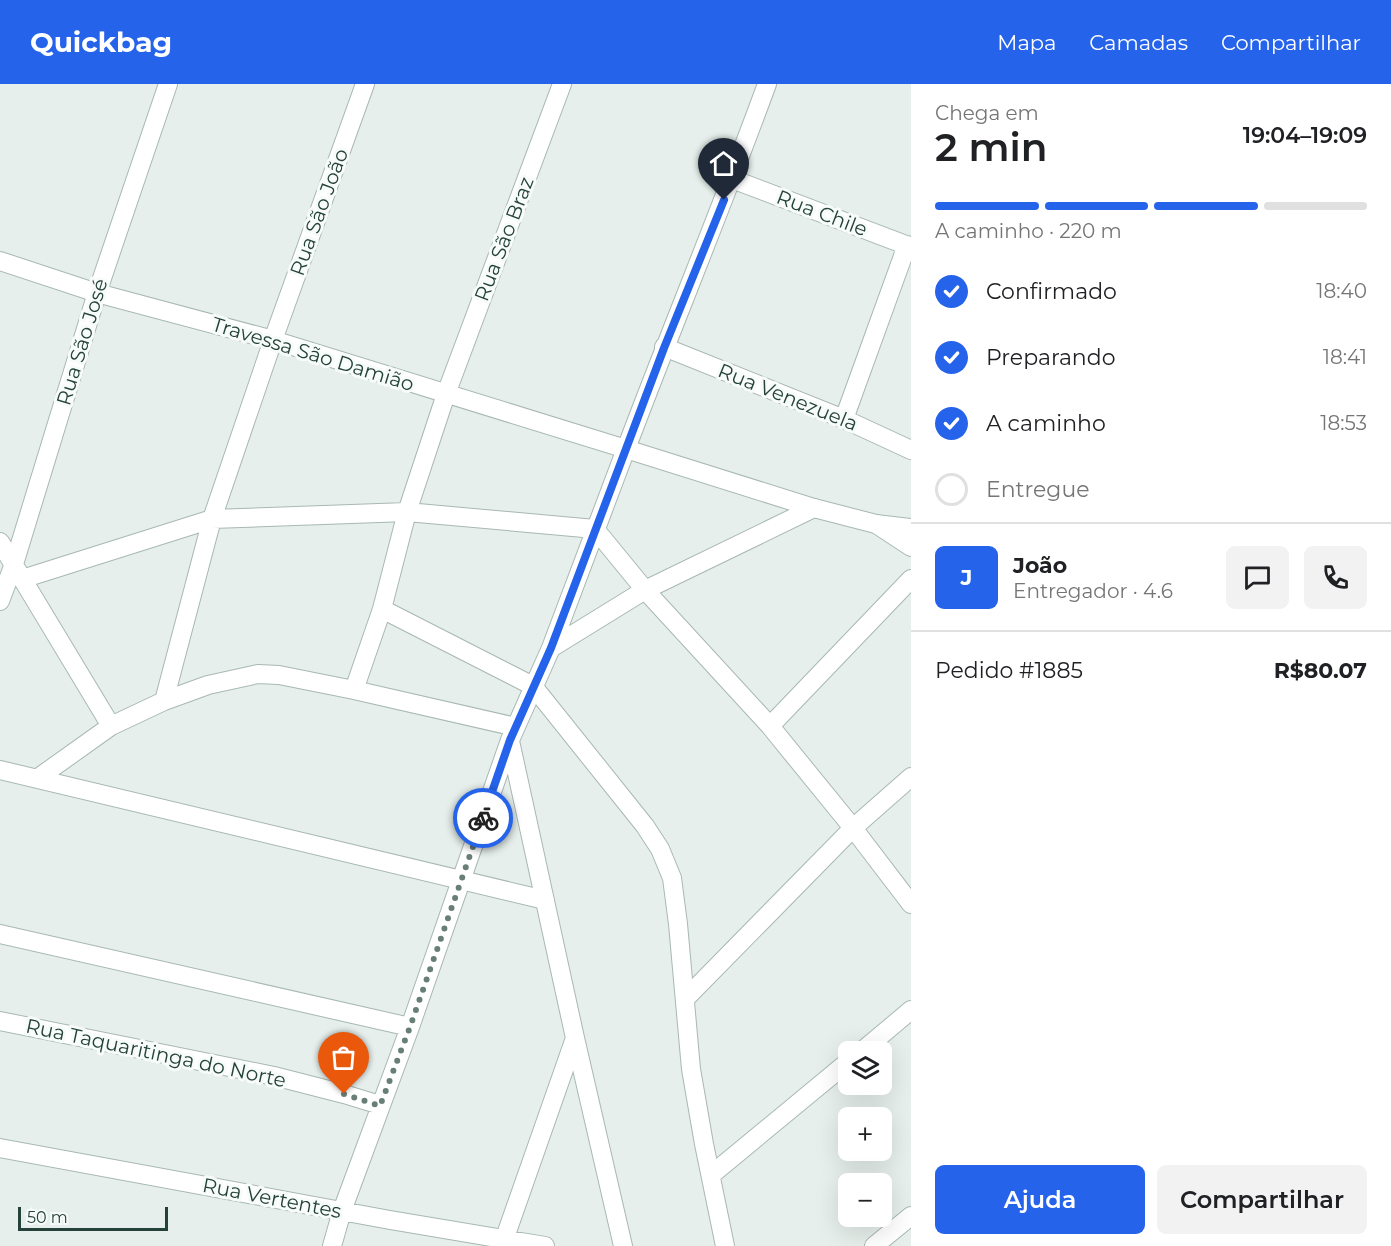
<!DOCTYPE html>
<html lang="pt">
<meta charset="utf-8">
<style>
body{margin:0;font-family:Montserrat,sans-serif;background:#f2f2f2;color:#202124;height:100vh;display:flex;flex-direction:column;font-size:22px;white-space:nowrap}
*{box-sizing:border-box;margin:0}
p{font-size:20px;color:#757577}
.icon{flex:none;width:33px;height:33px;fill:none;stroke:currentColor;stroke-width:2;stroke-linecap:round;stroke-linejoin:round}
.map{position:relative;flex:1;overflow:hidden}
.sheet{display:flex;flex-direction:column;background:#fff;width:480px}
.sheet>*{flex:none}
.fabs{position:absolute;left:838px;top:957px;display:grid;gap:12px}
.fabs a{display:grid;place-items:center;width:54px;height:54px;border-radius:9px;background:#fff;box-shadow:0 6px 24px #0002;font-size:30px}
.scale{position:absolute;left:18px;bottom:15px;width:150px;box-sizing:border-box;padding-left:6px;border:3px solid #24423a;border-top:0;font-size:16px;line-height:21px;white-space:nowrap;color:#24423a;-webkit-text-stroke:4px #f7fbf9;paint-order:stroke}
.pin{position:absolute;display:grid;place-items:center;width:51px;height:51px;color:#fff;margin:-62px -26px;border-radius:50% 50% 50% 0;rotate:-45deg;box-shadow:0 0 6px #0007}
.pin .icon{rotate:45deg}
.courier{position:absolute;display:grid;place-items:center;width:60px;height:60px;margin:-30px;border:4px solid #2563eb;border-radius:50%;background:#fff;color:#222;box-shadow:0 2px 8px #0007}
.head em{font-style:normal;font-weight:600}
.head div{display:flex;flex-direction:column-reverse}
.head{display:flex;align-items:center;justify-content:space-between;height:102px;padding:0 24px}
h1{font-size:39px;font-weight:600;line-height:45px}
.bar{display:grid;grid-template-columns:repeat(4,1fr);gap:9px 6px;align-content:center;height:72px;padding:0 24px}
.bar i{height:8px;border-radius:4px;background:#e0e0e0}
.bar .active{background:#2563eb}
.bar p{grid-column:span 4}
.line{display:flex;align-items:center;gap:15px;padding:0 24px;border-top:2px solid #e0e0e0}
.line div{flex:1}
.round{display:grid;place-items:center;flex:none;width:63px;height:63px;border-radius:9px;background:#f2f2f2}
ol{padding:0 24px;list-style:none}
li{display:flex;align-items:center;gap:18px;height:66px}
li p{margin-inline-start:auto}
li .icon{padding:6px;border-radius:50%;background:#2563eb;color:#fff;stroke-width:4}
li:last-child{color:#757577}
li i{width:33px;height:33px;border:3px solid #e0e0e0;border-radius:50%}
.button{display:flex;gap:12px;margin-top:auto;padding:12px 24px}
.button a{flex:1;height:69px;border-radius:9px;background:#2563eb;color:#fff;font-size:24px;font-weight:600;line-height:69px;text-align:center}
.button a+a{background:#f2f2f2;color:#202124}
header{display:flex;align-items:center;gap:36px;box-sizing:border-box;height:84px;padding:0 30px;background:#2563eb;color:#fff}
header strong{font-size:28px}
nav{display:flex;gap:33px;margin-inline-start:auto;font-size:21px}
main{display:flex;flex:1;min-height:0}
.map>svg:first-child{display:block}
.lines{fill:none;stroke-linecap:round;stroke-linejoin:round}
.minor-casing{stroke:#a8b8b2;stroke-width:20}
.tertiary-casing{stroke:#a8b8b2;stroke-width:20}
.minor{stroke:#fff;stroke-width:18}
.tertiary{stroke:#fff;stroke-width:18}
.done{stroke:#687f78;stroke-width:6;stroke-dasharray:0 10.8}
.route{stroke:#2563eb;stroke-width:8}
.labels{text-anchor:middle;stroke-width:6;stroke-linejoin:round;paint-order:stroke}
.street-label{font-size:20px;fill:#24423a;stroke:#f7fbf9}
</style>
<header>
<strong>Quickbag</strong>
<nav><a>Mapa</a><a>Camadas</a><a>Compartilhar</a></nav>
</header>
<main>
<div class="map">
<svg width="911" height="1162" viewBox="0 0 911 1162">
<rect width="100%" height="100%" fill="#e6efeb"/>
<g class="lines">
<!-- minor casing -->
<g class="minor-casing">
<path id="minor" d="M732,95l179,68
M0,177l97,32 176,47 353,109 -75,199 -41,92 -100,287 -68,184 -10,35
M664,263l180,72 67,31
M844,335l63,-174
M876,440l35,4
M0,458l111,184
M22,495l190,-60 195,-7 188,17 50,61 125,136 83,102 58,76
M0,517l14,-37 83,-271 71,-209
M382,525l151,77 112,140 15,23 12,29 6,46 13,145 13,75 21,102
M551,564l94,-58 169,-82
M354,606l28,-81 25,-97 39,-118 116,-310
M164,617l48,-182 61,-179 92,-256
M770,642l141,-147
M510,657l65,297 48,208
M0,686l545,130
M38,694l73,-52 53,-25 44,-16 50,-11 21,1 75,15 162,37
M0,850l410,93
M685,915l168,-171 58,-51
M0,937l274,55 70,18 36,11
M861,968l50,-42
M0,1064l390,72 155,26
M711,1091l138,-114
M502,1162l73,-208
M874,1162l37,-30"/>
</g>
<!-- tertiary casing -->
<g class="tertiary-casing">
<path id="tertiary" d="M767,0c-45,123 -95,243 -141,365l188,59 62,16 35,23"/>
</g>
<!-- minor -->
<use href="#minor" class="minor"/>
<!-- tertiary -->
<use href="#tertiary" class="tertiary"/>
</g>
<g class="lines">
<!-- done -->
<path class="done" d="M344,1010l36,12 30,-79 73,-209"/>
<!-- route -->
<path class="route" d="M483,734l27,-78 41,-92 113,-300 60,-148"/>
</g>
<g class="labels">
<!-- street labels -->
<g class="street-label">
<text transform="translate(319 128) rotate(-70)" y="7">Rua São João</text>
<text transform="translate(822 129) rotate(21)" y="7">Rua Chile</text>
<text transform="translate(504 155) rotate(-69)" y="7">Rua São Braz</text>
<text transform="translate(82 258) rotate(-73)" y="7">Rua São José</text>
<text transform="translate(313 270) rotate(17)" y="7">Travessa São Damião</text>
<text transform="translate(788 313) rotate(22)" y="7">Rua Venezuela</text>
<text transform="translate(156 969) rotate(12)" y="7">Rua Taquaritinga do Norte</text>
<text transform="translate(272 1114) rotate(11)" y="7">Rua Vertentes</text>
</g>
</g>
</svg>
<div class="fabs">
<a><svg class="icon" aria-label="layers" viewBox="0 0 24 24"><path d="M12 4l9 5-9 5-9-5zM3 14l9 5 9-5"/></svg></a>
<a>+</a>
<a>−</a>
</div>
<div class="scale">50 m</div>
<div class="pin" style="left:344px;top:1010px;background:#ea580c"><svg class="icon" aria-label="bag" viewBox="0 0 24 24"><path d="M5 8h14l-1 12H6zM9 8a3 3 0 0 1 6 0"/></svg></div>
<div class="pin" style="left:724px;top:116px;background:#1f2937"><svg class="icon" aria-label="home" viewBox="0 0 24 24"><path d="M3 11l9-7 9 7M6 9v11h12V9"/></svg></div>
<div class="courier" style="left:483px;top:734px"><svg class="icon" aria-label="bike" viewBox="0 0 24 24"><circle cx="6" cy="16" r="4"/><circle cx="18" cy="16" r="4"/><path d="M6 16l4-8h5l3 8M10 8l3 8H6M13 5h3"/></svg></div>
</div>
<section class="sheet">
<div class="head"><div><h1>2 min</h1><p>Chega em</p></div><em>19:04–19:09</em></div>
<div class="bar"><i class="active"></i><i class="active"></i><i class="active"></i><i></i><p>A caminho · 220 m</p></div>
<ol>
<li><svg class="icon" aria-label="check" viewBox="0 0 24 24"><path d="M5 12l5 5 9-10"/></svg>Confirmado<p>18:40</p></li>
<li><svg class="icon" aria-label="check" viewBox="0 0 24 24"><path d="M5 12l5 5 9-10"/></svg>Preparando<p>18:41</p></li>
<li><svg class="icon" aria-label="check" viewBox="0 0 24 24"><path d="M5 12l5 5 9-10"/></svg>A caminho<p>18:53</p></li>
<li><i></i>Entregue</li>
</ol>
<div class="line" style="height:108px"><b class="round" style="background:#2563eb;color:#fff">J</b><div><b>João</b><p>Entregador · 4.6</p></div><a class="round"><svg class="icon" aria-label="chat" viewBox="0 0 24 24"><path d="M4 5h16v11H9l-5 4z"/></svg></a><a class="round"><svg class="icon" aria-label="phone" viewBox="0 0 24 24"><path d="M5 4h4l2 5-3 2q2 4 5 5l2-3 5 2v4C11 20 4 13 5 4z"/></svg></a></div>
<div class="line" style="height:78px"><div>Pedido #1885</div><b>R$80.07</b></div>
<div class="button"><a>Ajuda</a><a>Compartilhar</a></div>
</section>
</main>
